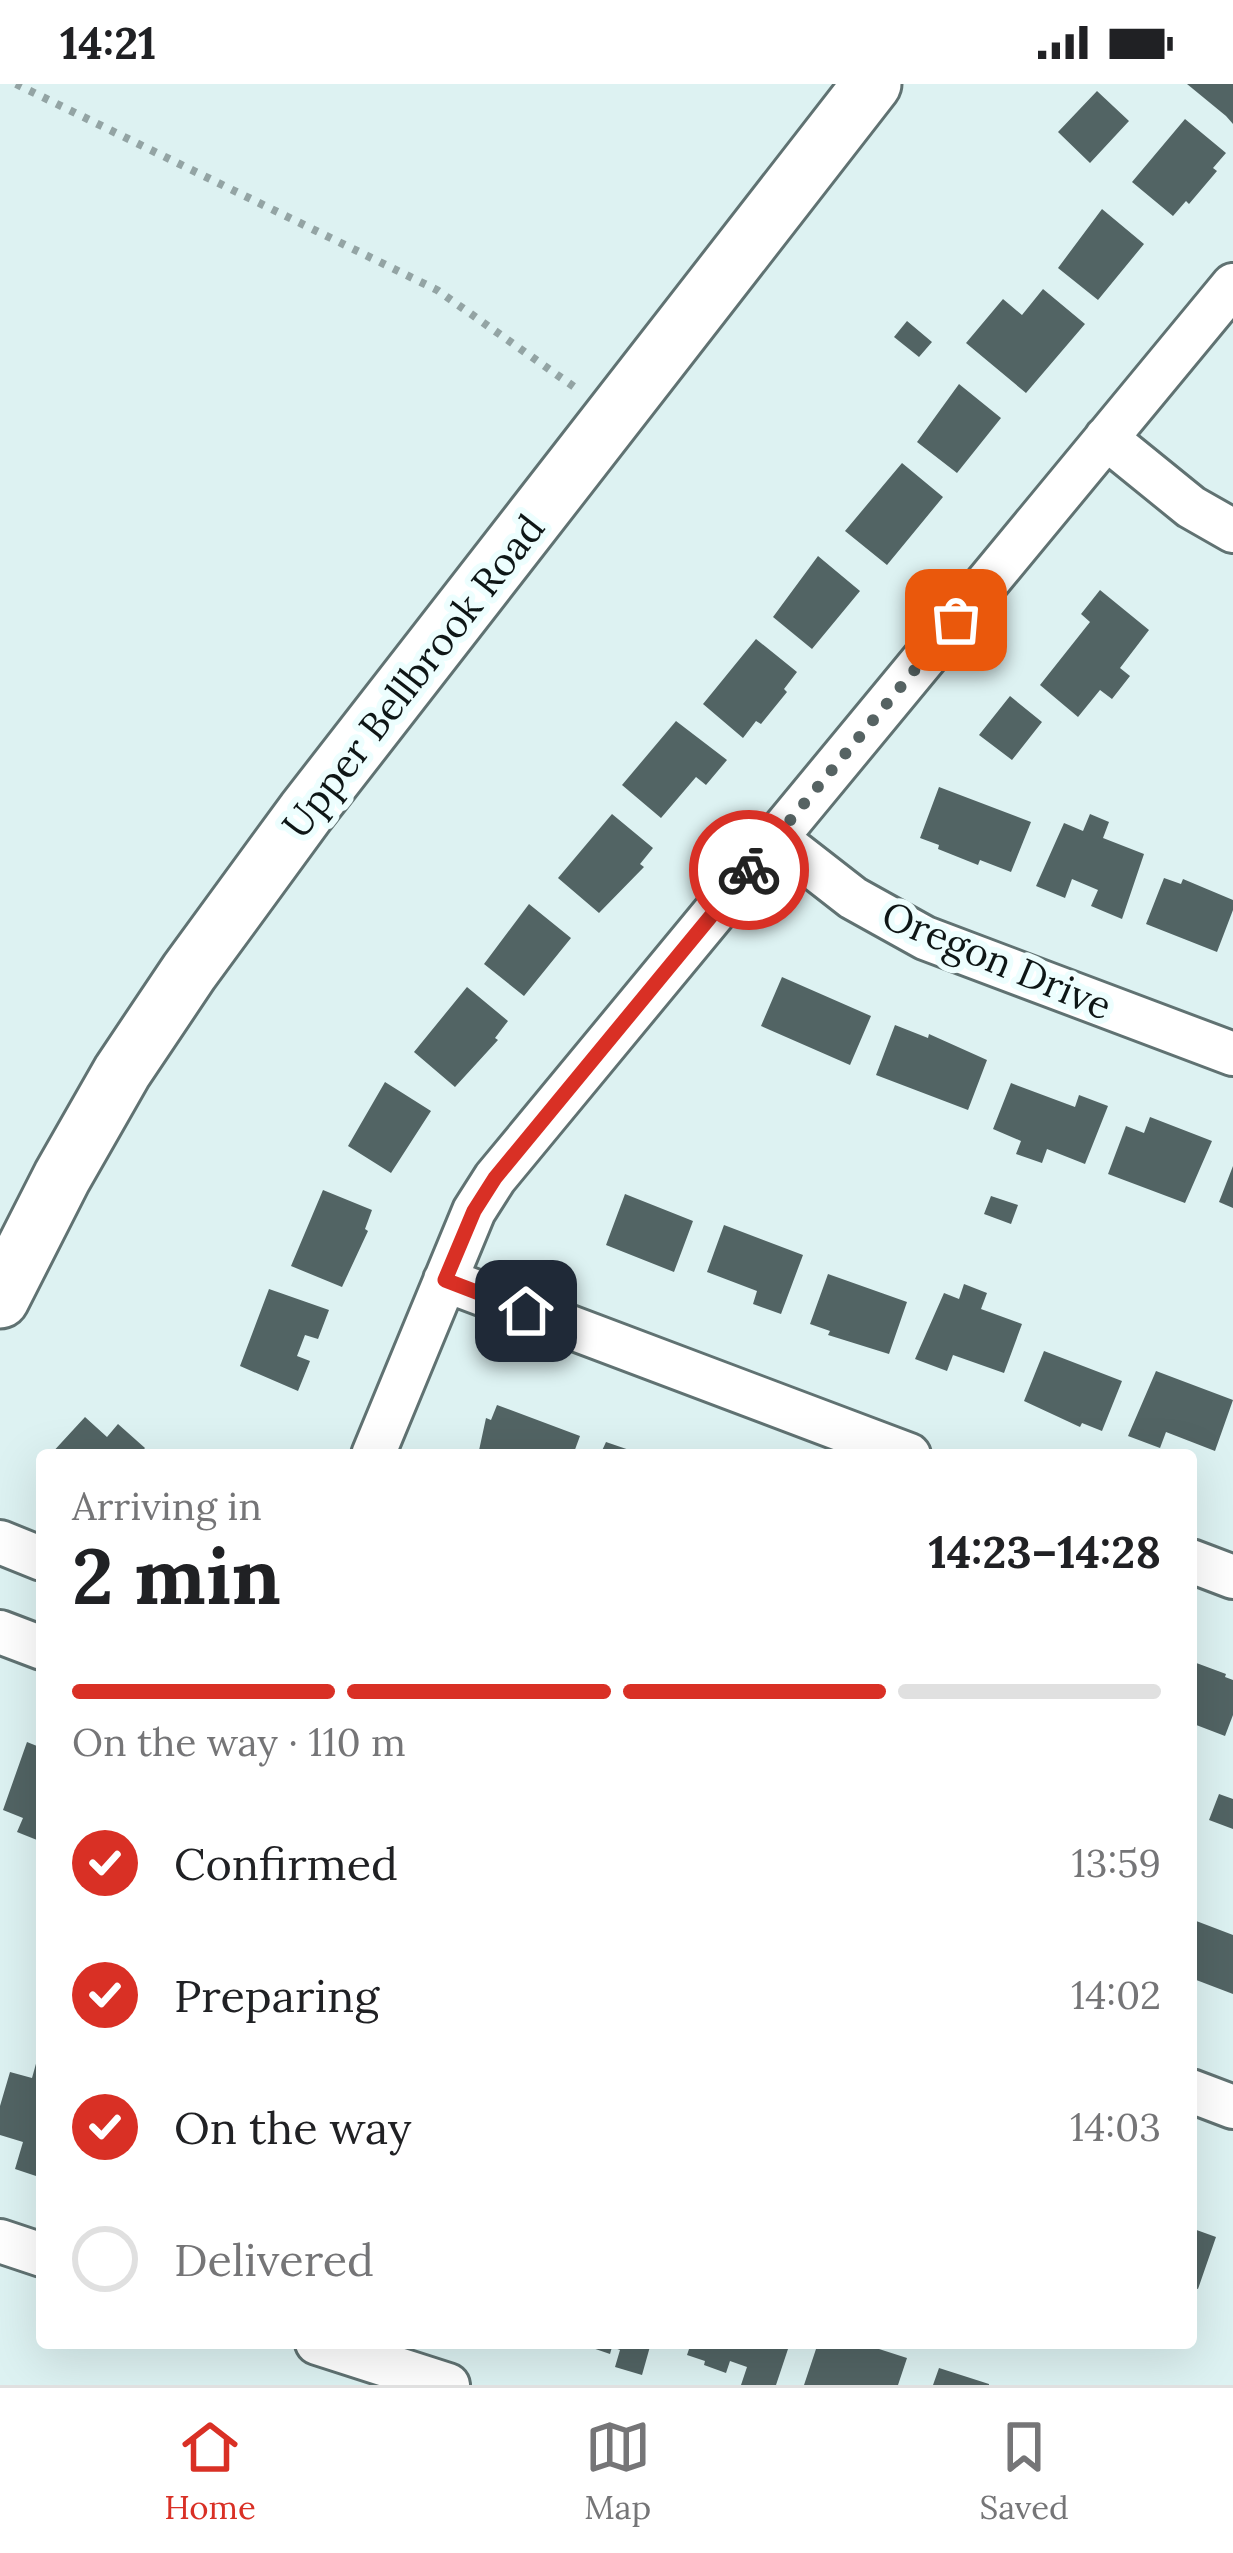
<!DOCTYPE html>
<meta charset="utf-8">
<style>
body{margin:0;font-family:Lora,serif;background:#f2f2f2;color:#202124;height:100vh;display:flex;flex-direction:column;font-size:45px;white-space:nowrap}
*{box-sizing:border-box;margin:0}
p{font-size:39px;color:#757577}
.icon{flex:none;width:66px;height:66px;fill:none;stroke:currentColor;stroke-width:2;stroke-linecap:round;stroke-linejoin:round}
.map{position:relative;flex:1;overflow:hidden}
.side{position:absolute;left:36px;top:1365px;width:1161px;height:900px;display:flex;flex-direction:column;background:#fff;border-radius:12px;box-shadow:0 12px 48px #0002}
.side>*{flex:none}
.pin{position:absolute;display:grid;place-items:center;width:102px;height:102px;color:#fff;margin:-51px;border-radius:24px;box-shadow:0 6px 18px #0006}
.courier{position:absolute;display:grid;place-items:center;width:120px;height:120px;margin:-60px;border:9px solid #d93025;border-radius:50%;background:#fff;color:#222;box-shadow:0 3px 15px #0007}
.head em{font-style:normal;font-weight:700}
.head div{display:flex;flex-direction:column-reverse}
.head{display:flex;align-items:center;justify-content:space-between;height:204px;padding:0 36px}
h1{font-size:78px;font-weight:700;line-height:90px}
.bar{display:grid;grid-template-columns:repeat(4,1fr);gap:18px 12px;align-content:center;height:144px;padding:0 36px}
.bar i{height:15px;border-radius:9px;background:#e0e0e0}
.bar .current{background:#d93025}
.bar p{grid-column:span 4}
ol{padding:0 36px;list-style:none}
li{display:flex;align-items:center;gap:36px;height:132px}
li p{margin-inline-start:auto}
li .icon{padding:12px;border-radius:50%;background:#d93025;color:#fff;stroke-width:4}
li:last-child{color:#757577}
li i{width:66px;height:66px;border:6px solid #e0e0e0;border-radius:50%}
.status{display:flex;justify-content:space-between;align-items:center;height:84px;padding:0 60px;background:#fff;direction:ltr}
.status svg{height:33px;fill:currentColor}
.dock{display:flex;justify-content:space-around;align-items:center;height:168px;border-top:3px solid #e0e0e0;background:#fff;font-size:33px;color:#757577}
.dock a{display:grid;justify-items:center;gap:6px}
.dock .current{color:#d93025}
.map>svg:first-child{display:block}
.building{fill:#526464}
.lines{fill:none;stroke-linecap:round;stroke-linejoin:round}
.minor-casing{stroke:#607272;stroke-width:48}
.secondary-casing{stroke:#607272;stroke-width:63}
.path{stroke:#93a4a4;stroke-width:8;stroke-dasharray:6 9;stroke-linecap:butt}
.minor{stroke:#fff;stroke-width:42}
.secondary{stroke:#fff;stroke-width:57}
.done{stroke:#566363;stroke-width:12;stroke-dasharray:0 21.6}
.route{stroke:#d93025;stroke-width:15}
.labels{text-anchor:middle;stroke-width:12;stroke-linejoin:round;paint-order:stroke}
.street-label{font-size:39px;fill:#0e1616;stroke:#edfefe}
</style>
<div class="status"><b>14:21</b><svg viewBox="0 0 49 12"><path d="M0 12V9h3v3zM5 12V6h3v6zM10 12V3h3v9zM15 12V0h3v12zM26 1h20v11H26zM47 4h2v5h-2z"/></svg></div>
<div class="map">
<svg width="1233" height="2301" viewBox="0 0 1233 2301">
<rect width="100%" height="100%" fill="#ddf2f2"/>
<!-- building -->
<path class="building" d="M1187,0h46v40l-7,-8z
M1097,7l32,30 -39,42 -32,-31z
M1185,35l41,34 -13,15 4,3 -28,33 -3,-3 -13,15 -41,-34z
M1102,125l42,35 -46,56 -40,-32z
M1043,205l42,35 -59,69 -60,-50 37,-44 19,16z
M907,237l25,21 -13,15 -25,-20z
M959,300l42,34 -44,55 -40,-31z
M902,379l41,34 -56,68 -42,-34z
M818,472l42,35 -48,58 -39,-32z
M1100,506l49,40 -29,38 10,8 -18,23 -12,-9 -22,27 -38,-32 50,-63 -9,-8z
M756,555l41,33 -13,17 3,3 -26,32 -5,-3 -13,17 -40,-34z
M1010,612l32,26 -30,38 -33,-25z
M676,637l51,39 -21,25 -10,-8 -35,41 -39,-33z
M939,703l92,35 -20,50 -31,-12 -2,5 -40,-16 1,-4 -19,-7z
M612,730l41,34 -13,16 4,3 -45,46 -41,-35z
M1090,730l19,8 -6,16 41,16 -22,65 -31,-13 7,-16 -26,-11 -7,19 -29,-12 28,-63 19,8z
M1164,794l17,6 2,-5 50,21v10l-16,42 -71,-28z
M529,820l42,34 -47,58 -40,-32z
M782,893l89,39 -21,49 -89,-39z
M467,903l41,34 -13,17 3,2 -43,47 -41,-35z
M895,941l33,13 1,-4 58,26 -19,50 -92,-35z
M385,998l46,29 -40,62 -43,-27z
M1011,999l64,24 4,-12 29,11 -23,58 -38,-15 -5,14 -26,-9 5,-13 -28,-12z
M1150,1033l62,24 -27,62 -77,-29 18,-48 18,7z
M1233,1082v42l-14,-6z
M323,1106l49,20 -7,19 3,2 -26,56 -51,-21z
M625,1110l68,27 -19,51 -68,-27z
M991,1112l27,9 -7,19 -27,-10z
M724,1141l79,30 -22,59 -28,-10 4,-13 -50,-19z
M828,1190l79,28 -18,52 -61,-19 2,-4 -20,-7z
M964,1200l23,9 -6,16 41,15 -18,49 -51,-18 -6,16 -32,-12 29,-66 15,6z
M269,1205l60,21 -11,29 -13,-4 -8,21 13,5 -12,30 -58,-25z
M1044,1267l78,30 -20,50 -20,-8 -2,4 -56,-26z
M1156,1287l77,29 -18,51 -49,-19 -6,16 -32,-12z
M497,1321l83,31 -7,19h-95l8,-37 5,2z
M85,1333l22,20 11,-13 27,24 -6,7h-89z
M606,1358l35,12v1h-41z
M1191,1577l35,13 -1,3 8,3v35l-8,21 -34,-13z
M27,1658l15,6v94l-25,-10 6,-14 -20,-8z
M1219,1710l14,5v30l-24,-9z
M1191,1835l42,16v59l-42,-16z
M37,1976l5,2v116l-27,-9 8,-27 -23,-7v-29l10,-34 22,6z
M1191,2144l25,9 -18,52 -7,-2z
M578,2259h73l-9,32 -27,-8 5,-17 -8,-3 -2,7z
M691,2259h99l-14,42h-35l6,-18 -17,-6 -4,12 -22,-8 1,-4 -18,-6z
M818,2259h56l6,2 -1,4 28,9 -9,27h-94z
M939,2284l50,16v1h-56z"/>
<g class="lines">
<!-- minor casing -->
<g class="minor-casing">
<path id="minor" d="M1106,354l85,69 42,24
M776,754l77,60 72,40 308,116
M445,1196l464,175
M373,1371l101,-244 21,-33 738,-893
M0,1458l42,17
M1191,1477l42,16
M0,1548l42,16
M1191,2007l42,16
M0,2157l42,14
M317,2259l131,42"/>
</g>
<!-- secondary casing -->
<g class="secondary-casing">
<path id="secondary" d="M0,1215l62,-122 60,-105 67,-100 117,-160 566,-728"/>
</g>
<!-- path -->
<path class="path" d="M16,0l421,206 143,101"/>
<!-- minor -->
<use href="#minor" class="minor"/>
<!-- secondary -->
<use href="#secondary" class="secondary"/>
</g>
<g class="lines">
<!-- done -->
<path class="done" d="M749,786l207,-250"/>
<!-- route -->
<path class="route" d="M526,1227l-81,-31 29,-69 21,-33 254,-308"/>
</g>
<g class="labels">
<!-- street labels -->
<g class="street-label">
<text transform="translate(413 592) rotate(-52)" y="14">Upper Bellbrook Road</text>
<text transform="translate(997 876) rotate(23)" y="14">Oregon Drive</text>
</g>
</g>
</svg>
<div class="pin" style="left:956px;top:536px;background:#ea580c"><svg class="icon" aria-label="bag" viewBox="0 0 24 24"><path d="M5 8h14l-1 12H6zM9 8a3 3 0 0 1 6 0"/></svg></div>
<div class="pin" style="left:526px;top:1227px;background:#1f2937"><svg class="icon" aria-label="home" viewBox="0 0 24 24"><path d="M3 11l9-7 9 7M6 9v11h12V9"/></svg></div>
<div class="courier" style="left:749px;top:786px"><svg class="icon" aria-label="bike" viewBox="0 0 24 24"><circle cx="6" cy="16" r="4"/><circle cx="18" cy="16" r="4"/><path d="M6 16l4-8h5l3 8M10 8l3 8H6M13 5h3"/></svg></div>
<section class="side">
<div class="head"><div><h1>2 min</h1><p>Arriving in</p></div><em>14:23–14:28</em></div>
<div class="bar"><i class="current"></i><i class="current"></i><i class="current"></i><i></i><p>On the way · 110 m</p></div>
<ol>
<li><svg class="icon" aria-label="check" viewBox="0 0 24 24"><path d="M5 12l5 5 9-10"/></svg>Confirmed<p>13:59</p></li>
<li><svg class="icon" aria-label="check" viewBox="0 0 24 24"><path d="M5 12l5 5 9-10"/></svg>Preparing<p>14:02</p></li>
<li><svg class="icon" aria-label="check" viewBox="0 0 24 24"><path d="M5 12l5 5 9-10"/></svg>On the way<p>14:03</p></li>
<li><i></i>Delivered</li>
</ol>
</section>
</div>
<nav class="dock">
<a class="current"><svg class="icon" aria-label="home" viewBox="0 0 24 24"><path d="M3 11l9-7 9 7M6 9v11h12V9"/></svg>Home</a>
<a><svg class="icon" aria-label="map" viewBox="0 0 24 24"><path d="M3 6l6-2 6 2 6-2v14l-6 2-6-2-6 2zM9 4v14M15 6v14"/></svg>Map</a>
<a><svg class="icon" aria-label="saved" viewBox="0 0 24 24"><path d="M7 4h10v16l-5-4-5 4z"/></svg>Saved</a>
</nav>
